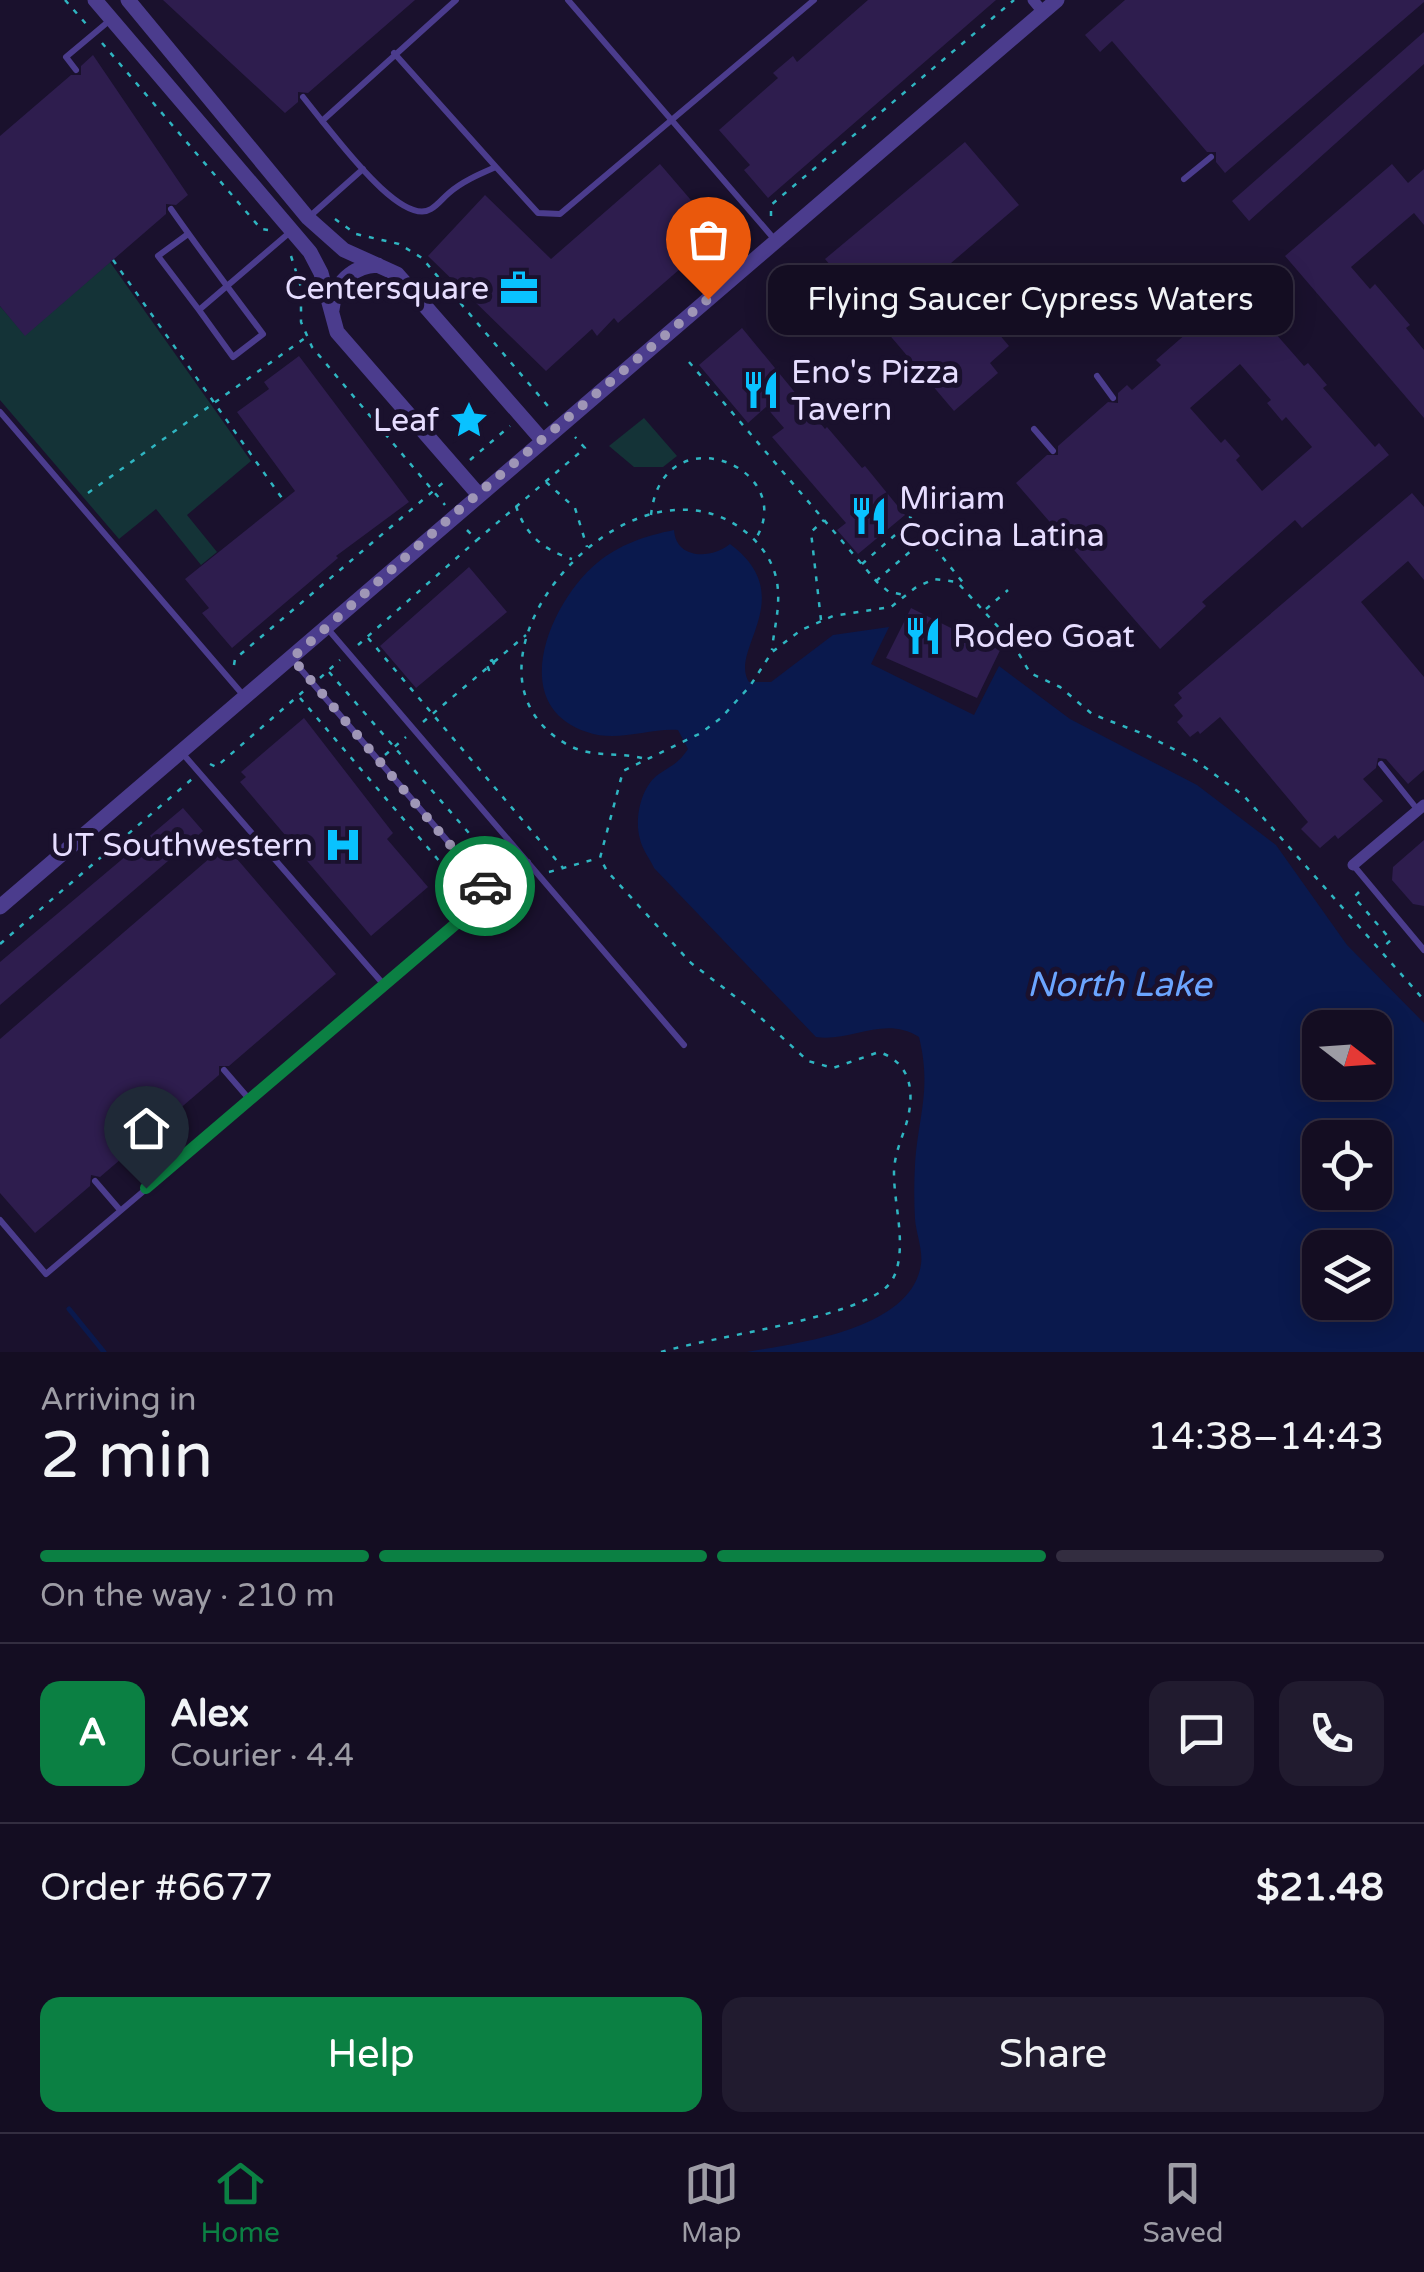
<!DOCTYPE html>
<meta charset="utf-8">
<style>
body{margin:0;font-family:"Varela Round",sans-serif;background:#211b2f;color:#f1f3f6;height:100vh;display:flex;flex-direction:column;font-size:38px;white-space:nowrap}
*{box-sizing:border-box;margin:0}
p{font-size:32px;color:#9d9ca5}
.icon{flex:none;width:55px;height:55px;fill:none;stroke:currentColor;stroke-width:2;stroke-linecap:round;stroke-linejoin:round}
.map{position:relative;height:1352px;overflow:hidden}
.side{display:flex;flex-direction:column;background:#140d22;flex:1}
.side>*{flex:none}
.needle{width:65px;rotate:107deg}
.tools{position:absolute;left:1302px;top:1010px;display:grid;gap:20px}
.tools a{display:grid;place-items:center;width:90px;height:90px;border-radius:20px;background:#140d22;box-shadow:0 5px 25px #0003,0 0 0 2px #332d40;font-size:50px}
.pin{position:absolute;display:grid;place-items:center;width:85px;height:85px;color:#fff;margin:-102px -42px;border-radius:50% 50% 50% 0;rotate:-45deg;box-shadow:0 0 10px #0007}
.pin .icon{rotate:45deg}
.courier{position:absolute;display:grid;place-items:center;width:100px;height:100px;margin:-50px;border:8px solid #0b8043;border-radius:50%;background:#fff;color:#222;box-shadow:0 2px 12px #0007}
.bubble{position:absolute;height:70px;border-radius:20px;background:#140d22;box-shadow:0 5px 25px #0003,0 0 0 2px #332d40;font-size:32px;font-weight:600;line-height:70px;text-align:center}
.overview em{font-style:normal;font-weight:600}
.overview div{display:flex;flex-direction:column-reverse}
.overview{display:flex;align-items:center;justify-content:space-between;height:170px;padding:0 40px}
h1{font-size:65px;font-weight:600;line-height:75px}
.bar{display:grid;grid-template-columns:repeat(4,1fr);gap:15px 10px;align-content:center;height:120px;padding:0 40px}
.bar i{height:12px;border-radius:8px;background:#332d40}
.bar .current{background:#0b8043}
.bar p{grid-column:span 4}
.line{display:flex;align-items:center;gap:25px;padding:0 40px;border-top:2px solid #332d40}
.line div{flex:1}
.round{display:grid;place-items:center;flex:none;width:105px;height:105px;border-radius:20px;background:#211b2f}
.action{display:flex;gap:20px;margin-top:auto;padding:20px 40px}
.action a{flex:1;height:115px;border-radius:20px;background:#0b8043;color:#fff;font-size:40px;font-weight:600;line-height:115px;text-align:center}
.action a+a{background:#211b2f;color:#f1f3f6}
.menu{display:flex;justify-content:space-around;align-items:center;height:140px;border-top:2px solid #332d40;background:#140d22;font-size:28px;color:#9d9ca5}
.menu a{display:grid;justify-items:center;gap:5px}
.menu .current{color:#0b8043}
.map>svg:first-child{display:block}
.green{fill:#143337}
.water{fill:#0a194d;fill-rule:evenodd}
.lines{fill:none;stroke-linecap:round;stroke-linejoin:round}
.stream{stroke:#0a194d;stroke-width:5}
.building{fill:#2e1d4e;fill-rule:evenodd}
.path{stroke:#2fb5c1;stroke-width:2.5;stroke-dasharray:5 8;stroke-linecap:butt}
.service{stroke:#4b3c8d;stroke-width:6}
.minor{stroke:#4b3c8d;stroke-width:11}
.tertiary{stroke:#4b3c8d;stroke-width:15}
.done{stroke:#9f96b6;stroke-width:10;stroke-dasharray:0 18}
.route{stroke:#0b8043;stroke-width:12}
.labels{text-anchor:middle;stroke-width:10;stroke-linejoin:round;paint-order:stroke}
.poi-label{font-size:32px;fill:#e6ddff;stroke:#1a112d;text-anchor:end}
.water-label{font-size:35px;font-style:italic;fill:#6ba5ff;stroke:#1a112d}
</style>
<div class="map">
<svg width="1424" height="1352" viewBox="0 0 1424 1352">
<rect width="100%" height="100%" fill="#1a112d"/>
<!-- green -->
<path class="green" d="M110,262l141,199 -64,54 30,37 -16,13 -45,-56 -37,30 -119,-139v-94l25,29z
M644,418l33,38 -14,11h-29l-25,-21z"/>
<!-- water -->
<path class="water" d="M674,530c2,30 38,29 56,14 71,53 -2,106 19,138h22l62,-47 56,-8 -18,37 103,51 25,-49 71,53 127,66 79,60 71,100 77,78v329h-677c50,-9 165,-22 174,-88 2,-14 -5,-31 -6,-45 -1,-18 -1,-36 0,-54 3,-49 17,-75 4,-128 -35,-22 -67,5 -103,0l-162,-169c-4,-9 -12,-19 -14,-29 -6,-20 1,-53 19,-65 13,-9 19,-10 29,-25l-10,-19c-30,-2 -61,13 -91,2 -82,-27 -36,-131 10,-169 23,-19 48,-27 77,-33zM1320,1028h55v54h-55zM1320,1138h55v54h-55zM1320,1248h55v54h-55z"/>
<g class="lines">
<!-- stream -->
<path class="stream" d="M69,1309l35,43"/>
</g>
<!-- building -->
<path class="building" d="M163,0h252l-107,93 -10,-1v10l-13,11z
M868,0h128l-228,198 -24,-28 6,-5 -31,-35 59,-52 -5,-5 20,-17 4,6z
M1125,0h299v2l-199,171 -9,-11v-10h-9l-95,-111 -12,11 -15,-17z
M1424,32v32l-175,157 -17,-20z
M93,55l95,140 -12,10 -10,-1v10l-141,122 -25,-30v-170l71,-61h10v-9z
M965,142l54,63 -75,64 65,77 -19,17 8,10 -44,38 -129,-152z
M660,164l60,70 -102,89 -4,-5 -17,18 -5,-7 -46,42 -118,-115 57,-61 66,64z
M1392,164l16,19 16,-14v56l-10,-12 -63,54 19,22 5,-5 35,41 -4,3 18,22v68l-139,-162z
M1242,285l18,21 -5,4 49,56 4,-3 19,22 -4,3 52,59 4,-4 10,12 -87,73 -7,-8 -93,82 4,4 -46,43 -144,-166 31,-28h11v-9l50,-44 10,1v-10l9,-8 5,5 29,-25 -5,-5zM1240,364l31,36 -4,3 15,18 4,-4 26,30 -50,44 -26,-31 4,-4 -15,-17 -4,4 -31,-35z
M742,328l83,101 2,-2 35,41 3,-2 40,49 -47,39 -21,-24 9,-7 -74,-86 12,-9 -18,-21 -18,16 -49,-58z
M299,356l110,146 -73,54 2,2 -106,90 -30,-35 7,-5 -24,-29 110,-88 -58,-79 32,-23 -5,-7z
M1412,493l12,14v73l-16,-19 -47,41 63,75v93l-16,14 -22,-25 -8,-1 -2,10 -13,11 20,22 -45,38 -3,-4 -15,13 -19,-19 7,-7 -88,-105 -20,17 -2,-3 -8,6 -13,-15 6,-6 -9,-11 8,-7 -4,-5z
M469,567l38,45 -91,76 -36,-42z
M911,608l52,26 5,-10 36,18 -27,56 -91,-40z
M304,718l89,115 -6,6 41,48 -57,49 -131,-154 6,-5 -5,-5z
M183,808l20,23 -203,174v-43z
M1424,840v66l-11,-2 -21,-24 1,-13z
M225,845l111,129 -107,92h-10v9l-119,102 -9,-2 -1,11 -55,47 -35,-40v-154z"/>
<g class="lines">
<!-- path -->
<path class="path" d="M65,0l22,25
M102,43l159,186 7,1
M771,216v-11l243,-205
M335,219l21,15 43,10 23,14 131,154
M291,256l10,31v35l11,25 133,158
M113,260l171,241
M689,362l188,220 12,10 16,3
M470,460l40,-34
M546,482l29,26 12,39
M88,493l217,-155
M930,500l-20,17 55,68
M516,506c9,28 27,44 56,53
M651,515c11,-104 150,-47 104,25
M467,530l10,10 108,-92 -10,-11
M862,564l49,-43
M876,581l50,-43
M986,609l22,-19
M821,620l-10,-88 13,-12
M368,638l195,230
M358,645l119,-105
M492,660l3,6 -6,4 -3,-7z
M494,662l32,-27
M234,665l1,-6 210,-178
M329,672l172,198
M320,678l20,-18
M300,698l170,199
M423,722l64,-54
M385,755l21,-18
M642,758c-25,-6 -50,0 -74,-13 -134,-74 52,-299 171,-218 19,13 34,32 38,55 4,25 -3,45 -5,68
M210,764l6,3 90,-78
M487,868l17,-14
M549,872l50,-14
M1359,892l-5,5 37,43 -10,9
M0,944l192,-165
M661,1352c55,-16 181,-32 222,-62 8,-6 13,-15 15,-26 6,-30 -4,-61 -4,-91 0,-16 6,-30 11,-45 10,-31 9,-64 -26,-76l-46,16 -25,-7 -58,-53 -59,-45 -84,-92 -7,-13 23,-87 78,-38 20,-15 29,-32 22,-34 29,-22 32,-14 58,-9 24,-19 19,-9 23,3 55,60 18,31 30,14 32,27 54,21 49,25 49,36 180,204"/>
<!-- service -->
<path class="service" d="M456,0l-134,121c18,21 80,106 109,88 7,-4 12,-11 18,-16 14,-12 31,-19 47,-26l42,46 22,1 254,-214
M568,0l207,240
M394,53l102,114
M76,70l-10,-13 43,-36
M303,97l19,24
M1184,179l27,-22
M171,209c30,43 61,84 92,125l-30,23 -34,-47 90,-77
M309,217l54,-48
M188,234l-30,22 41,54
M1097,376l16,22
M0,412l244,284
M1034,429l19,22
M327,628l357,417
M292,659l200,234 -107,93
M1381,764l36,45
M1354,866l70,84
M492,893l36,-31
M224,1070l26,30
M95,1181l25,29
M0,1220l46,54 339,-288 -202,-232"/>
<!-- minor -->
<path class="minor" d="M1033,0l10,12
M1353,865l71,-60"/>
<!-- tertiary -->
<path class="tertiary" d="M95,0l215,252 11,21 16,59 141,162
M128,0l180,218 36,32 53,24 146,167
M332,310c2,-27 20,-44 46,-45
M0,907l1057,-907"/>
</g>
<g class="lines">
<!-- done -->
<path class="done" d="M485,886l-193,-228 161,-143 255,-216"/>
<!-- route -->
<path class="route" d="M146,1188l346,-295 -7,-7"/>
</g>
<!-- icons -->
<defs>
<g id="office-bare" transform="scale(3)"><path d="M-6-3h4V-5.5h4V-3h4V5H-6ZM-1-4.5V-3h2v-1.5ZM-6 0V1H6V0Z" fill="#09c2ff" stroke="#1a112d" stroke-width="2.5" paint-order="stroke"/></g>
<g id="restaurant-bare" transform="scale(3)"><path d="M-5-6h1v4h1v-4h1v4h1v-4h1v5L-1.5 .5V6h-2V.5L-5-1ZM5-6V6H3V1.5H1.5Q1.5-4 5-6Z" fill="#09c2ff" stroke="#1a112d" stroke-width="2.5" paint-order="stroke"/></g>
<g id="sight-bare" transform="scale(3)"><path d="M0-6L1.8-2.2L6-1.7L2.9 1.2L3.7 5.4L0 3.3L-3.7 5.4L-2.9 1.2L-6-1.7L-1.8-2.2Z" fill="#09c2ff" stroke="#1a112d" stroke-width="2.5" paint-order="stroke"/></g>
<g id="hospital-bare" transform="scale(3)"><path d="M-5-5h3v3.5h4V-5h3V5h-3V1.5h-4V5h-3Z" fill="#09c2ff" stroke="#1a112d" stroke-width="2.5" paint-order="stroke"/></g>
</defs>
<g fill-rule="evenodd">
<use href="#office-bare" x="519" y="288"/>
<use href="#restaurant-bare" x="761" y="390"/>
<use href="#sight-bare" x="469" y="420"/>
<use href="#restaurant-bare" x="869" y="516"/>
<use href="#restaurant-bare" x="923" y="636"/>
<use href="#hospital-bare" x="343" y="845"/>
</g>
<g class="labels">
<!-- poi labels -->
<g class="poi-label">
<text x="489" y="299">Centersquare</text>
<text x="791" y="383" text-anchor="start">Eno's Pizza<tspan x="791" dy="37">Tavern</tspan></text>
<text x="439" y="431">Leaf</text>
<text x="899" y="509" text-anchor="start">Miriam<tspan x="899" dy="37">Cocina Latina</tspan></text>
<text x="953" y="647" text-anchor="start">Rodeo Goat</text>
<text x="313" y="856">UT Southwestern</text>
</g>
<!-- water labels -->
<g class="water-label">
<text x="1119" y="996">North Lake</text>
</g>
</g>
</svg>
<div class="tools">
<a><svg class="needle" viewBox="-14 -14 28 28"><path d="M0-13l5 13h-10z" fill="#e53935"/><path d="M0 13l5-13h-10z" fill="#9d9ca5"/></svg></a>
<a><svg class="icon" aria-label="locate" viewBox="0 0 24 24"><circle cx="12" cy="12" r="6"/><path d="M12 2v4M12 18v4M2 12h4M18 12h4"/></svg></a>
<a><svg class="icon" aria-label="layers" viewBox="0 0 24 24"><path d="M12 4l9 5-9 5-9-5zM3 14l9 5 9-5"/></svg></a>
</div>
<div class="pin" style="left:708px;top:299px;background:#ea580c"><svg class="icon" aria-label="bag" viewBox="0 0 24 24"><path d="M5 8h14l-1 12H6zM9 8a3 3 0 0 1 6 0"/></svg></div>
<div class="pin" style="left:146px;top:1188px;background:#1f2937"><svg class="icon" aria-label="home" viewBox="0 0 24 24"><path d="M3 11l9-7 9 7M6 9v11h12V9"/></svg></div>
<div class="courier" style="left:485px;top:886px"><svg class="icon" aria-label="car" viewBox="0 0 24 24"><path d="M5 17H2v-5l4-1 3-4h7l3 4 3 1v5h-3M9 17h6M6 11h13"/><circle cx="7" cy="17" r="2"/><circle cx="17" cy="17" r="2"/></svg></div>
<div class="bubble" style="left:768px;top:265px;width:525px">Flying Saucer Cypress Waters</div>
</div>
<section class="side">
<div class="overview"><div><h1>2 min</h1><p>Arriving in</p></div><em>14:38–14:43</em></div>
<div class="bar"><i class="current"></i><i class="current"></i><i class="current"></i><i></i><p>On the way · 210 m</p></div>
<div class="line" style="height:180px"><b class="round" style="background:#0b8043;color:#fff">A</b><div><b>Alex</b><p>Courier · 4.4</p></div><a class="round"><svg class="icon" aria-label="chat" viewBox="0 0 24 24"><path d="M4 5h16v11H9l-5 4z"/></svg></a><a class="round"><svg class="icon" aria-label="phone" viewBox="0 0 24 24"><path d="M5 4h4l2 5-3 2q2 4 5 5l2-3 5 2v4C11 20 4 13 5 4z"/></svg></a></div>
<div class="line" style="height:130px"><div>Order #6677</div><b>$21.48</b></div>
<div class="action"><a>Help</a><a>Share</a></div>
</section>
<nav class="menu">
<a class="current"><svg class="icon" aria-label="home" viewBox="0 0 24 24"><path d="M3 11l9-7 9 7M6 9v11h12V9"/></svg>Home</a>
<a><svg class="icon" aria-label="map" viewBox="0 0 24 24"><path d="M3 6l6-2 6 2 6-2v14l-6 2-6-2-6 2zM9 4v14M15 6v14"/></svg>Map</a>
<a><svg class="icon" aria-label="saved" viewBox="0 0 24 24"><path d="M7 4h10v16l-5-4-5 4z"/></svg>Saved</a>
</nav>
